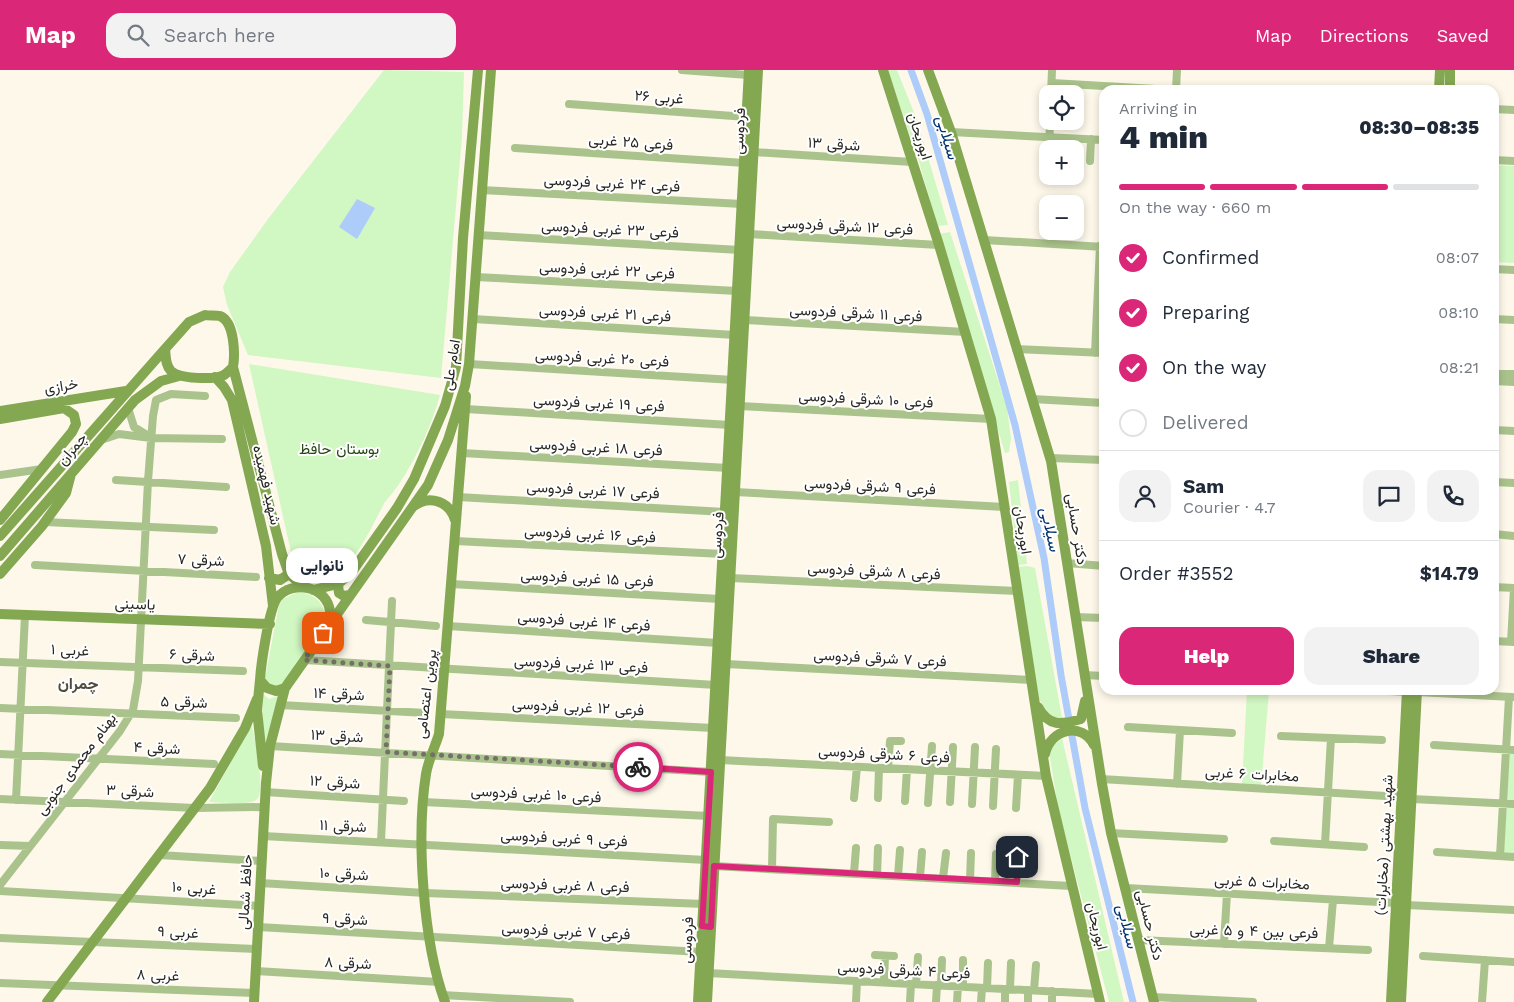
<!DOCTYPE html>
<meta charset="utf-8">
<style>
body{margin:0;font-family:"Work Sans",Vazirmatn,sans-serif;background:#f2f2f3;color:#1f2937;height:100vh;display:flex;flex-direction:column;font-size:19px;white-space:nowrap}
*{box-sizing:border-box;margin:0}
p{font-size:16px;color:#747a83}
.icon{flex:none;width:28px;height:28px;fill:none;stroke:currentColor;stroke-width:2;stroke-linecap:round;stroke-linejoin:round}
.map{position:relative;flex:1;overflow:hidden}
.sheet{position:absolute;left:1099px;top:15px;width:400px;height:610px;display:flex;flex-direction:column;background:#fff;border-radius:15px;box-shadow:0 2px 8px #0003}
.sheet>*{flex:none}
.buttons{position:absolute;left:1039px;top:15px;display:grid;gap:10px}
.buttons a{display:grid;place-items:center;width:45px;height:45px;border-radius:10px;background:#fff;box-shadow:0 2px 8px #0003;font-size:25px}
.pin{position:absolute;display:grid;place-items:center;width:42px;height:42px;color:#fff;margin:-21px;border-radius:10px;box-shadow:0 2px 8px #0006}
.courier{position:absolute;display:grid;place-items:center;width:50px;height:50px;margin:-25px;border:4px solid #db2777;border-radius:50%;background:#fff;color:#222;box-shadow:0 1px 6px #0007}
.bubble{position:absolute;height:35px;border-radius:15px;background:#fff;box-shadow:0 2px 8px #0003;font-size:16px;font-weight:800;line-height:35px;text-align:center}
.head em{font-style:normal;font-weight:800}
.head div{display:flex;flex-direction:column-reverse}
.head{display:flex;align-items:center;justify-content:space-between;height:85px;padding:0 20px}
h1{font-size:32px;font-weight:800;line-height:38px}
.bar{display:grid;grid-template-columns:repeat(4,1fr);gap:8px 5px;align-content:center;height:60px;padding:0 20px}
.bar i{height:6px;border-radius:4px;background:#e0e1e3}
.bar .on{background:#db2777}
.bar p{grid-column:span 4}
.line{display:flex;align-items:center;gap:12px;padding:0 20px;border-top:1px solid #e0e1e3}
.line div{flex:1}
.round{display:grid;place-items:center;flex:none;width:52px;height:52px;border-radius:15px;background:#f2f2f3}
ol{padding:0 20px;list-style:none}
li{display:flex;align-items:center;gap:15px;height:55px}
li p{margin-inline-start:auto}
li .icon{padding:5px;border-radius:50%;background:#db2777;color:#fff;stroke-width:4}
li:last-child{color:#747a83}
li i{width:28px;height:28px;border:2px solid #e0e1e3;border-radius:50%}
.button{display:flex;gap:10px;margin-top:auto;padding:10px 20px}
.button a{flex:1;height:58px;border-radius:15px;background:#db2777;color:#fff;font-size:20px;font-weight:800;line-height:58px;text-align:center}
.button a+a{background:#f2f2f3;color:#1f2937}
header{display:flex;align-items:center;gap:30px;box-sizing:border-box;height:70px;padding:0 25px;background:#db2777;color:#fff}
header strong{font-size:24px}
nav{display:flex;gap:28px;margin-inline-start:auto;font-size:18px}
.search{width:350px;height:45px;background:#f2f2f3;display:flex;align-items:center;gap:12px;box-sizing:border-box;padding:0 18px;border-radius:15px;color:#747a83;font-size:19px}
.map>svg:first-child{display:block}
.green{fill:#d1f7c2}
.water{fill:#aeccf9}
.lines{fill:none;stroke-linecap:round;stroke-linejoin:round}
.canal{stroke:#aeccf9;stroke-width:7}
.street{stroke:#aac38c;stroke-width:8}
.secondary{stroke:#84a852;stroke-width:10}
.done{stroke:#747068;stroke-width:5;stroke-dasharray:0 9}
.route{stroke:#db2777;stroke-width:6}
.labels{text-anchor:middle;stroke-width:4;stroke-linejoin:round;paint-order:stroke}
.street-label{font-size:15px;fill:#292721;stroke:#fff}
.park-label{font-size:15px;fill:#244713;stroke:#fff}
.water-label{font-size:16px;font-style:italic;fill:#013270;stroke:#fff}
.neighbourhood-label{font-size:16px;font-weight:bold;fill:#514b3e;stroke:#fff}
</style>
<header>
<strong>Map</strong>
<div class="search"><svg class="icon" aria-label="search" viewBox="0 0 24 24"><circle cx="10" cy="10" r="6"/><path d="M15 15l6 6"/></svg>Search here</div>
<nav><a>Map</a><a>Directions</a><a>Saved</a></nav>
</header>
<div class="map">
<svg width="1514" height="932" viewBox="0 0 1514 932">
<rect width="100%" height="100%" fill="#fef8eb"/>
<!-- green -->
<path class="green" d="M384,0l80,2 -2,65 -21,241 -193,-23 -21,-50 -4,-18 7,-15 38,-53z
M887,0h10l20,50 31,105 -11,1 -19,-68z
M1494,95l20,1v97l-20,-1z
M950,162l57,176 4,30 -2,14 -4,1 -66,-219z
M249,294l191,31c-9,34 -32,82 -55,107 -12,21 -33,71 -57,77 -13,3 -23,-3 -33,-9z
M1018,410l9,84 -9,1 -9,-83z
M1027,496l8,2 27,150 -5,1 -9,-6 -9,-14 -21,-132z
M298,522c16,1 31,13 25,31 -4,14 -31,48 -41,62l-8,3 -9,-10 14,-73 4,-6z
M1247,620l22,1 -8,95 -19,-1z
M262,623l7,6 9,-3 -14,57z
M252,654c2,14 15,69 4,76 -9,6 -36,2 -47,2z
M1062,668l62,264h-15l-51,-194 -8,-51 1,-9z
M1510,682h4v50l-8,-1z
M1507,735h7v50l-11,-1z"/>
<!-- water -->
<path class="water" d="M357,129l18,9 -18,31 -18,-12z"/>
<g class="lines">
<!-- canal -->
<path class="canal" d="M911,0l16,44 88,311 29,133 17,117 24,133 48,194"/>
<!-- street -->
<path class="street" d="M682,0l66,5
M1052,13l121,7
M1176,20l1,-20
M1051,24l1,-24
M569,34l178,13
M1494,39l20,1
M951,62l153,8
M515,78l230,15
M1049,79l1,-28
M753,82l159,10
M1494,90l20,1
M1090,91l1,-22
M481,120l261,14
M749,164l190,11
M478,165l262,15
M984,170l120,7
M1494,199l20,1
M476,207l261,14
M473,249l262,16
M1494,249l20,1
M745,250l221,12
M1016,279l88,4
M1095,283l5,-107
M469,294l264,16
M1494,304h20
M1494,311l20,1
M1032,329l72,4
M739,336l252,13
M128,338l6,19 16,10
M466,339l264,16
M1494,360l20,1
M101,370l18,-6 32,4 71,1
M462,383l266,15
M1050,388l54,2
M0,405l42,-6
M116,410l110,7
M1494,412l20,1
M735,422l269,15
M458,427l267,15
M45,452l169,8
M1494,464l20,2
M455,471l268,13
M1067,493l37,3
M35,495l221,12
M730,508l287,13
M451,514l269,15
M1494,517l20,1
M1075,547l29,1
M366,550l70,6
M448,556l270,17
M1494,571l20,1
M1511,572l3,-54
M305,590l411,25
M0,592l243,9
M726,594l306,16
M1084,605l20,1
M1373,620l34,2
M1417,622l95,5
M280,635l146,8
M0,638l236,10
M441,644l272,14
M1128,657l104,6
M1281,666l101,4
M1434,675l80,5
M270,676l441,26
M0,684l214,10
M720,690l326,16
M888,698l2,-27h11
M1101,709l301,18
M1177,714l3,-54
M265,722l139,9
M854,728l3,-31
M878,728l1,-30
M0,729l195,9 69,-1
M1412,729l102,5
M16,730l9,-185
M905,731l2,-32
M423,732l286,14
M950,732l3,-55
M928,733l4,-57
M972,734l3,-57
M993,736l3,-57
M1016,738l2,-33
M1111,763l113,6
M263,766l443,24
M1274,771l90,6
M381,772l11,-241
M1325,774l6,-106
M0,775l30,1
M1437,782l77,5
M159,785l102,6
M1500,786l9,-159
M1017,787v25
M714,796l357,20
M772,799l1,-50 56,3
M854,803l2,-25
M877,805l1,-27
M898,806l2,-26
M920,807l2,-25
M943,808l3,-25
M970,810l1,-27
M995,811l1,-27
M260,813l165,10 279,11
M0,815l120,-154 13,-21 5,-29 10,-200 5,-65 3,-16 15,-6 34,2
M1126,818l270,15
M0,821l259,15
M1406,835l108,5
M258,857l443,25
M0,868l257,11
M1138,870l230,10
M1224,874l3,-51
M1329,878l4,-48
M875,885l19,1
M1423,886l91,6
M256,901l183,11
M708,903l390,21
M884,912l1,-26
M0,913l254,10
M916,914l2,-27
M941,915l1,-25
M963,916v-26
M987,918l1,-25
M1010,919l1,-26
M1034,920l2,-25
M442,925l128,7
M1153,927l100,5
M856,932l1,-21
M910,932l1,-18
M936,932l1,-17
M957,932l1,-16
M981,932l1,-14
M1005,932v-13
M1028,932v-12
M1052,932v-11
M1482,932l3,-42"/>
<!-- secondary -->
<path class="secondary" d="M883,0l56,175 52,174 55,357 54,226
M928,0l23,62 100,329 51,323 9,49 43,169
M1439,20l1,-20
M1450,20v-20
M205,245c4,1 11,0 15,1 15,6 15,39 13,51 -3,3 -6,6 -9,8 -10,5 -45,4 -53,-4 -6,-6 -5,-15 -6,-22l24,-27z
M233,297l49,187 7,20 15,13
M215,307l9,10 8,13 34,146 7,60
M0,341l126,-20
M0,349l64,-11 10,7 2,9 -4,8 -72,88
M414,436c16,-12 36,-4 41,14
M0,466l165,-187
M0,486l135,-156 26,-19 18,-5
M0,504l42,-48 24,-33 5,-19
M269,508l11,2 9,-6
M338,514l1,9 5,3 6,-1
M313,520l25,-6 13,-11 46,-65 17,-29 31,-73 11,-39 7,-129 15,-168
M0,544l270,10
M327,557c1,-4 3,-10 3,-15 -2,-26 -38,-33 -53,-14 -8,11 -16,66 -17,82l7,8 9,3 9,-3 143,-203 20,-45 17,-54 4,-22 22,-294
M260,610l-3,30 6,56
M1038,637c11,20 23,18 43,12l4,-18
M1045,684c5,-25 37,-33 49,-9
M47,932l163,-214 35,-60 12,-29
M254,932l12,-219 4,-37 15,-58
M445,932c-22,-60 -29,-165 -19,-228 2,-13 9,-27 13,-40l27,-338
M698,932l51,-932
M707,932l51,-932
M1391,932l16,-312
M1401,932l16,-312"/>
</g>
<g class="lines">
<!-- done -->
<path class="done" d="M323,563l-19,27 86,6 -4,86 252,15"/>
<!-- route -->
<path class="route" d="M638,697l73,5 -9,154 9,1 3,-61 303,16v-25"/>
</g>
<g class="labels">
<!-- street labels -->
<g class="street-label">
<text transform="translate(659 27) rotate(4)" y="5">۲۶ غربی</text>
<text transform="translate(739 61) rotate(-87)" y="5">فردوسی</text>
<text transform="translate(920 66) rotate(72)" y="5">ابوریحان</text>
<text transform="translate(631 72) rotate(4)" y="5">فرعی ۲۵ غربی</text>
<text transform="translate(834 74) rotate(4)" y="5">۱۳ شرقی</text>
<text transform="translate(612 113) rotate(3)" y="5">فرعی ۲۴ غربی فردوسی</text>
<text transform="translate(845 156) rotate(3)" y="5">فرعی ۱۲ شرقی فردوسی</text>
<text transform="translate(610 159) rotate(3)" y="5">فرعی ۲۳ غربی فردوسی</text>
<text transform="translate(607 200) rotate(3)" y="5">فرعی ۲۲ غربی فردوسی</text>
<text transform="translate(605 243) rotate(3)" y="5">فرعی ۲۱ غربی فردوسی</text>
<text transform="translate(856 243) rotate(3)" y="5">فرعی ۱۱ شرقی فردوسی</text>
<text transform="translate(602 288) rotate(3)" y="5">فرعی ۲۰ غربی فردوسی</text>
<text transform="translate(451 295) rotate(-81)" y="5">امام علی</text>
<text transform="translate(61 316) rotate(-9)" y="5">خرازی</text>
<text transform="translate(866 329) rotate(3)" y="5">فرعی ۱۰ شرقی فردوسی</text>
<text transform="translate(599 333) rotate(3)" y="5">فرعی ۱۹ غربی فردوسی</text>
<text transform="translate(596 377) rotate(3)" y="5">فرعی ۱۸ غربی فردوسی</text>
<text transform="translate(72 379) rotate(-50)" y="5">چمران</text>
<text transform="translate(267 415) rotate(77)" y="5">شهید فهمیده</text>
<text transform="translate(870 416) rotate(3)" y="5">فرعی ۹ شرقی فردوسی</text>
<text transform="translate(593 420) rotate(3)" y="5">فرعی ۱۷ غربی فردوسی</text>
<text transform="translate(1077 459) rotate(81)" y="5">دکتر حسابی</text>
<text transform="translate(1023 460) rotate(81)" y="5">ابوریحان</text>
<text transform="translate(590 464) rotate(3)" y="5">فرعی ۱۶ غربی فردوسی</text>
<text transform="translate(717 465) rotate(-86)" y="5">فردوسی</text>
<text transform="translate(201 490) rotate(3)" y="5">۷ شرقی</text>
<text transform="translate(874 501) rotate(3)" y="5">فرعی ۸ شرقی فردوسی</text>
<text transform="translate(587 508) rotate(3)" y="5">فرعی ۱۵ غربی فردوسی</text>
<text transform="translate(135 534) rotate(2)" y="5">یاسینی</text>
<text transform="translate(584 551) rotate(4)" y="5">فرعی ۱۴ غربی فردوسی</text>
<text transform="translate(70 580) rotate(2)" y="5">۱ غربی</text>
<text transform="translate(192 585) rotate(3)" y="5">۶ شرقی</text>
<text transform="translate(880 588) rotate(3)" y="5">فرعی ۷ شرقی فردوسی</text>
<text transform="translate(581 594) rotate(3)" y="5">فرعی ۱۳ غربی فردوسی</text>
<text transform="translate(339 624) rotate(3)" y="5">۱۴ شرقی</text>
<text transform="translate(426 624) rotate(-83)" y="5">پروین اعتصامی</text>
<text transform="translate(184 632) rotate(2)" y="5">۵ شرقی</text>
<text transform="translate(578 637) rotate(3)" y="5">فرعی ۱۲ غربی فردوسی</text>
<text transform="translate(337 666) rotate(3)" y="5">۱۳ شرقی</text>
<text transform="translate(157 678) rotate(3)" y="5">۴ شرقی</text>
<text transform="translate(884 684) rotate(3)" y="5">فرعی ۶ شرقی فردوسی</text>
<text transform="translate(76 694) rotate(-53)" y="5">بهنام محمدی جنوبی</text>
<text transform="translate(1252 704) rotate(3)" y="5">مخابرات ۶ غربی</text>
<text transform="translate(335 712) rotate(4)" y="5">۱۲ شرقی</text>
<text transform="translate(130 721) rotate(3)" y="5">۳ شرقی</text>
<text transform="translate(536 724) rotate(3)" y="5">فرعی ۱۰ غربی فردوسی</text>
<text transform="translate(343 756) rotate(3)" y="5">۱۱ شرقی</text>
<text transform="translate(564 768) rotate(3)" y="5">فرعی ۹ غربی فردوسی</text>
<text transform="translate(1384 775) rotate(-87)" y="5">شهید بهشتی (مخابرات)</text>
<text transform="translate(344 804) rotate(3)" y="5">شرقی ۱۰</text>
<text transform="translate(1262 812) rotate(3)" y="5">مخابرات ۵ غربی</text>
<text transform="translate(565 815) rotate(2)" y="5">فرعی ۸ غربی فردوسی</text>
<text transform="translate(194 818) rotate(4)" y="5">۱۰ غربی</text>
<text transform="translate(245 822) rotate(-87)" y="5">حافظ شمالی</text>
<text transform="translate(345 849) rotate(3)" y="5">شرقی ۹</text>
<text transform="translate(1150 855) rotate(76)" y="5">دکتر حسابی</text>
<text transform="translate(1097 856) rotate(76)" y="5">ابوریحان</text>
<text transform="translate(566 861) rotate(3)" y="5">فرعی ۷ غربی فردوسی</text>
<text transform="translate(1254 861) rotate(2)" y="5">فرعی بین ۴ و ۵ غربی</text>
<text transform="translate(178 862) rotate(3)" y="5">۹ غربی</text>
<text transform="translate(687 870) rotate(-87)" y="5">فردوسی</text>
<text transform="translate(348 893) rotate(3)" y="5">۸ شرقی</text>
<text transform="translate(904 900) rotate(3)" y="5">فرعی ۴ شرقی فردوسی</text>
<text transform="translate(158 905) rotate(2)" y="5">۸ غربی</text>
</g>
<!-- park labels -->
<g class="park-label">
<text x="339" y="384">بوستان حافظ</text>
</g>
<!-- water labels -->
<g class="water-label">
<text transform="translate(948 67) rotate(74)" y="6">سیلابی</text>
<text transform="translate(1051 459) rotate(78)" y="6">سیلابی</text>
<text transform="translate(1128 856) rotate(76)" y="6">سیلابی</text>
</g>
<!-- neighbourhood labels -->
<g class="neighbourhood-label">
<text x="78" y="619">چمران</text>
</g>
</g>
</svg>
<div class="buttons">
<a><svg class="icon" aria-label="locate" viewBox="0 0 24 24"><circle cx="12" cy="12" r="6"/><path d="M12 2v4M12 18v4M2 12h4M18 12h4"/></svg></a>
<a>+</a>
<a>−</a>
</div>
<div class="pin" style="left:323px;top:563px;background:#ea580c"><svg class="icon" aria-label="bag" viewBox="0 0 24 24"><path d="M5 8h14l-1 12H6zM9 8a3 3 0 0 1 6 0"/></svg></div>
<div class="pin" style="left:1017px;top:787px;background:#1f2937"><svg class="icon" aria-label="home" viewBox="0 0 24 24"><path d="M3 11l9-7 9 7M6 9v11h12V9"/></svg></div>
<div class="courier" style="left:638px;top:697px"><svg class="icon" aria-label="bike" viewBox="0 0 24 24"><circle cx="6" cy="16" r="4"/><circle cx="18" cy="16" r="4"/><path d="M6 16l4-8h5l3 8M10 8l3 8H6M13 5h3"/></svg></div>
<div class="bubble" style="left:286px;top:478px;width:72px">نانوایی</div>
<section class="sheet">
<div class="head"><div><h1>4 min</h1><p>Arriving in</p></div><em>08:30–08:35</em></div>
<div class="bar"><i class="on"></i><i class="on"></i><i class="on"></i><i></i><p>On the way · 660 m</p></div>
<ol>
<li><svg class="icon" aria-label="check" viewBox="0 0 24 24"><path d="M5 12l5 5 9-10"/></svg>Confirmed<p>08:07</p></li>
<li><svg class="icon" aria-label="check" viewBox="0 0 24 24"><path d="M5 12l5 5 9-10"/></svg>Preparing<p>08:10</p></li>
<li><svg class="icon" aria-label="check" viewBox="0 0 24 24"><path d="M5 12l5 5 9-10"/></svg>On the way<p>08:21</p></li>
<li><i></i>Delivered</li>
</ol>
<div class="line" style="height:90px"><a class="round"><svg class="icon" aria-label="person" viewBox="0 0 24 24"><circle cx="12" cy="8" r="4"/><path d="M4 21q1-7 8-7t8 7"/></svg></a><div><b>Sam</b><p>Courier · 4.7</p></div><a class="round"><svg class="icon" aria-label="chat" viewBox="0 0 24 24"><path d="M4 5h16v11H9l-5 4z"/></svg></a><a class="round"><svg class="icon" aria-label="phone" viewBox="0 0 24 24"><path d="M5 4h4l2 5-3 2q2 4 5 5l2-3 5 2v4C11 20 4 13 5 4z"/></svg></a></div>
<div class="line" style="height:65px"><div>Order #3552</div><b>$14.79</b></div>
<div class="button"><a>Help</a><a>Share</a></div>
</section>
</div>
